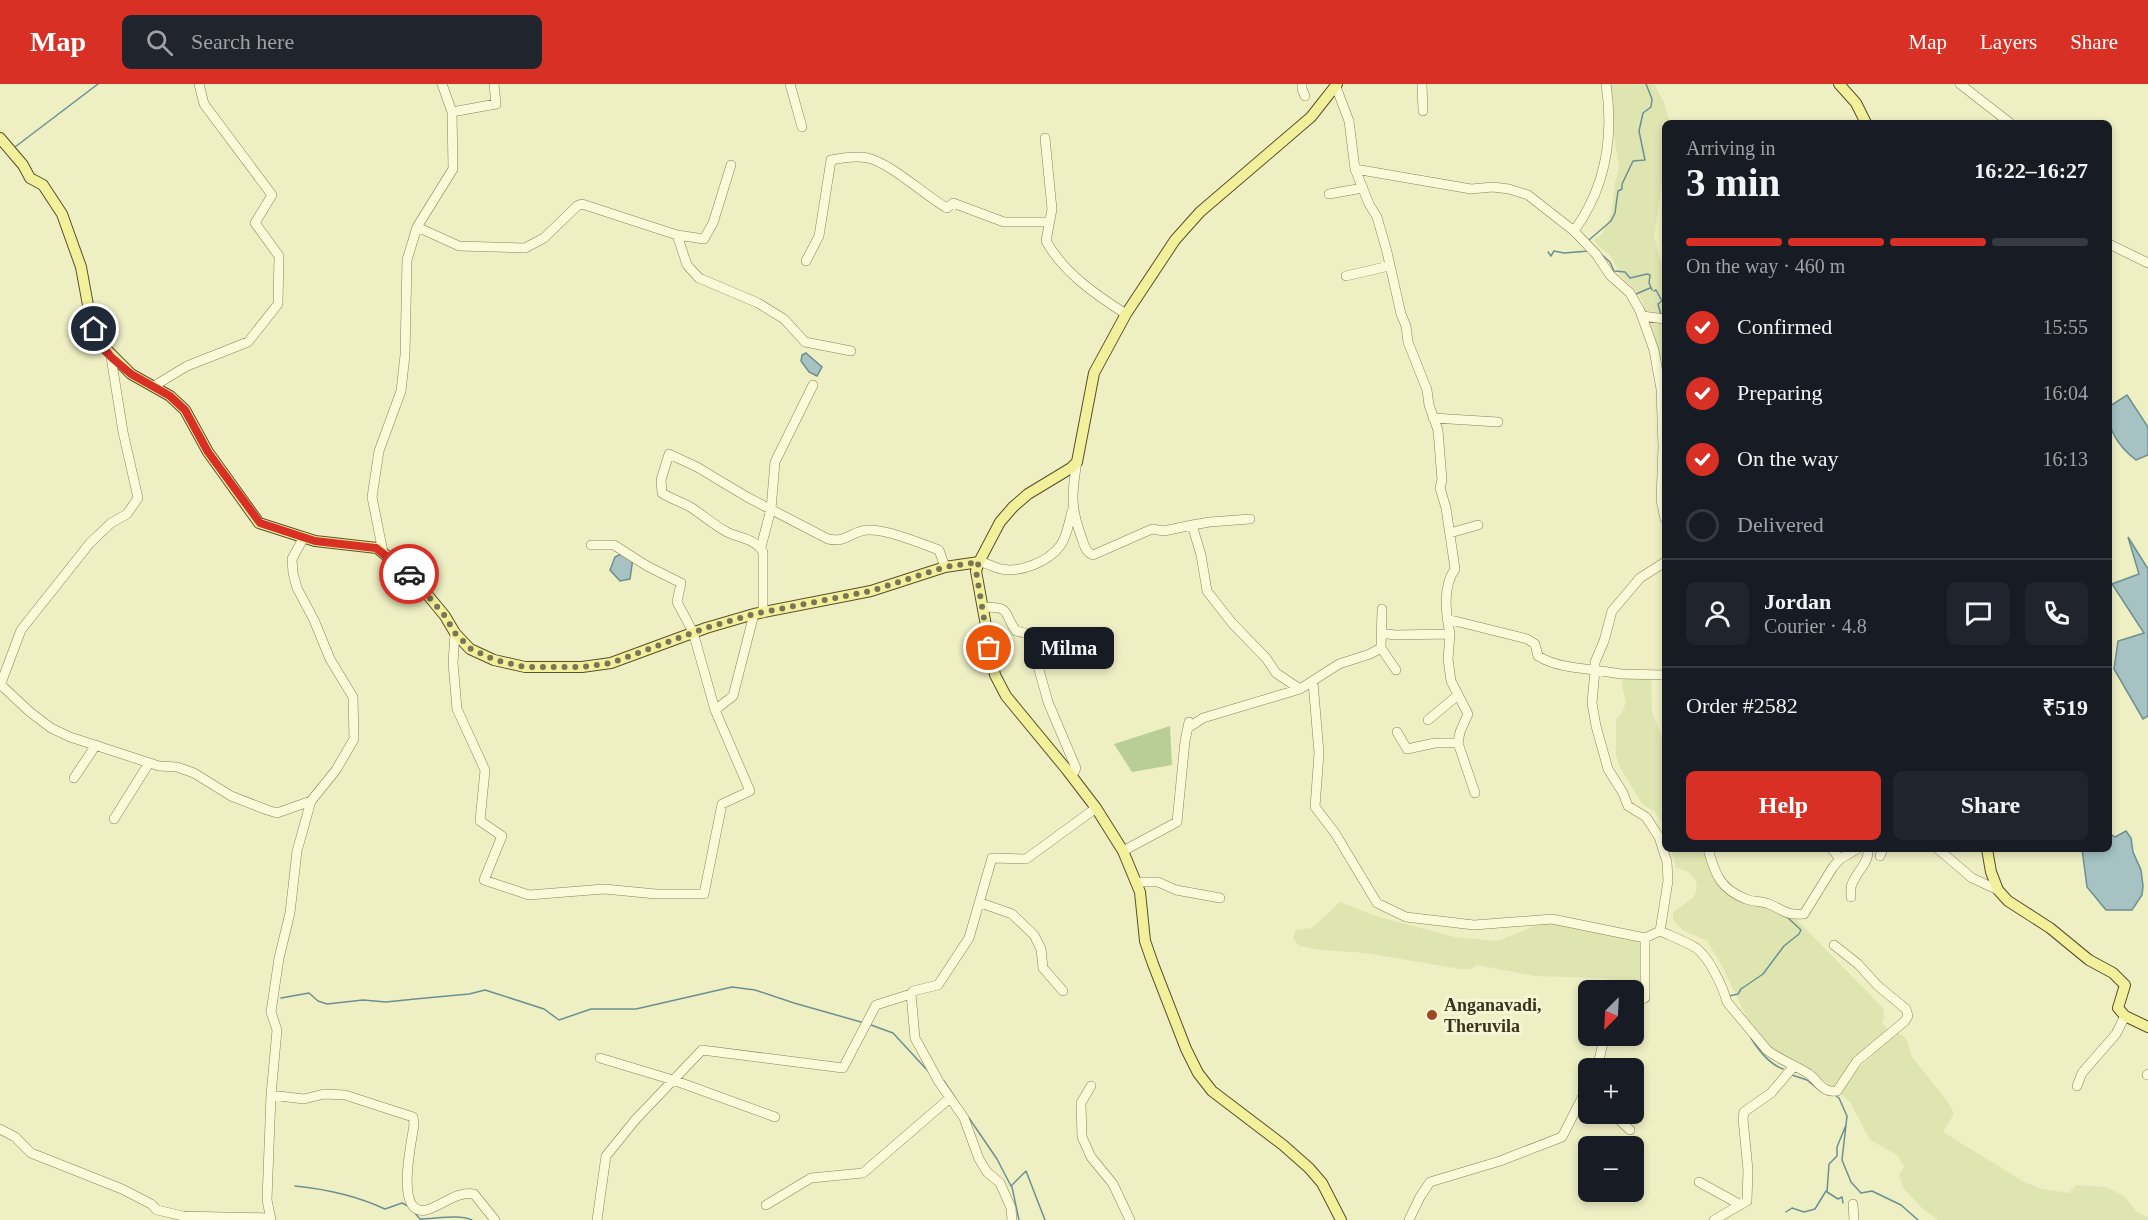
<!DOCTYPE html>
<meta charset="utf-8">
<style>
body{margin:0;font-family:"Times New Roman",serif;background:#20242c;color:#f1f3f6;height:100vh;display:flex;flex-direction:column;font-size:22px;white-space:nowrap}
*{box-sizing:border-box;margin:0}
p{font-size:20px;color:#9ea1a6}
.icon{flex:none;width:33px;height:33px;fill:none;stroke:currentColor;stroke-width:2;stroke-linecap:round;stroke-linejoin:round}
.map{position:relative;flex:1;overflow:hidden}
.drawer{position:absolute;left:1662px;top:36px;width:450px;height:732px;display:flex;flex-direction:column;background:#171b24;border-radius:9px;box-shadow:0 3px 9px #0003}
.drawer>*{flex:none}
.needle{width:39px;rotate:204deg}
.fabs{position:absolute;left:1578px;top:896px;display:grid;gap:12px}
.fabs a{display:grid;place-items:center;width:66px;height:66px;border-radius:9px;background:#171b24;box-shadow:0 3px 9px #0003;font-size:30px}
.pin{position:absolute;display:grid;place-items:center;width:51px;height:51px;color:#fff;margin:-26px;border:3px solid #fff;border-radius:50%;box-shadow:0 2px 6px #0007}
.courier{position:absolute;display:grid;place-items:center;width:60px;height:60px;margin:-30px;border:4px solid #d93025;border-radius:50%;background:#fff;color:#222;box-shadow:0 2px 8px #0007}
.bubble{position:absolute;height:42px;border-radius:9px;background:#171b24;box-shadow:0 3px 9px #0003;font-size:20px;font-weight:600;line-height:42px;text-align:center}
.headline em{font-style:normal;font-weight:600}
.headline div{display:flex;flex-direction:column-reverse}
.headline{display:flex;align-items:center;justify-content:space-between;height:102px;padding:0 24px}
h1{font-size:39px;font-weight:600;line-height:45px}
.bar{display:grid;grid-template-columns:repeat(4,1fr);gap:9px 6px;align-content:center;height:72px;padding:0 24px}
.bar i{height:8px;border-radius:4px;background:#363941}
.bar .on{background:#d93025}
.bar p{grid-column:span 4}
.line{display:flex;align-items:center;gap:15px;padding:0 24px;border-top:2px solid #363941}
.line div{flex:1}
.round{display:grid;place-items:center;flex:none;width:63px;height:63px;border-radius:9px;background:#20242c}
ol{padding:0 24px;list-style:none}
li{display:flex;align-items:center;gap:18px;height:66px}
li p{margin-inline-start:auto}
li .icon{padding:6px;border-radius:50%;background:#d93025;color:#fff;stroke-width:4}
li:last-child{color:#9ea1a6}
li i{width:33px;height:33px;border:3px solid #363941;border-radius:50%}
.cta{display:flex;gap:12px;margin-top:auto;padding:12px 24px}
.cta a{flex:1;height:69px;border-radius:9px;background:#d93025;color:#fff;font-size:24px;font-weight:600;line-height:69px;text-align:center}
.cta a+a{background:#20242c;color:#f1f3f6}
header{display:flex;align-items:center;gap:36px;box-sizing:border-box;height:84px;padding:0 30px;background:#d93025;color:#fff}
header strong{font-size:28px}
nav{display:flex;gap:33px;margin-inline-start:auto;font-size:21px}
.search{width:420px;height:54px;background:#20242c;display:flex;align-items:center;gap:15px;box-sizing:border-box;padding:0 21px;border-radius:9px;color:#9ea1a6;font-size:22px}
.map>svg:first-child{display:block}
.farmland{fill:#dfe5b1}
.green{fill:#b9ce97}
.water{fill:#a6c2c2;stroke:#6c9091;stroke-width:1.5}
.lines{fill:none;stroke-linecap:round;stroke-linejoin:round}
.stream{stroke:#6c9091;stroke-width:1.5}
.minor-casing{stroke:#8b815a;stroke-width:10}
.major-casing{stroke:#594e2e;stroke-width:12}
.minor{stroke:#faf9d8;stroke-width:9}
.major{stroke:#f3f09b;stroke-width:10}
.done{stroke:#797558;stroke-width:6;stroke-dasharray:0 10.8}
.route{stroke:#d93025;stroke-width:8}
.poi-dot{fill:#9c4728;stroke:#f7f6d4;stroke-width:2}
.labels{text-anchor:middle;stroke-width:6;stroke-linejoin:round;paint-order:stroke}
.poi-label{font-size:18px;font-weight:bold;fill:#3a341e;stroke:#f7f6d4;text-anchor:start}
</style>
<header>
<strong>Map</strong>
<div class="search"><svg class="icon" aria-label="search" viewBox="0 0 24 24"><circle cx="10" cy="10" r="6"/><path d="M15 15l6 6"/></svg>Search here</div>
<nav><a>Map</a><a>Layers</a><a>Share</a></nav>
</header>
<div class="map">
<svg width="2148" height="1136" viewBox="0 0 2148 1136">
<rect width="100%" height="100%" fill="#efefc4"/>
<!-- farmland -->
<path class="farmland" d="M1606,0h48l10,18 6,21h-5v38l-11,76 11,38v103l-6,-15 -4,-25 -11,-21v-13l-7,-12 -16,-16 -11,-21 -12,-9 -4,-6 8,-6 10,-22 3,-29 4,-15z
M1623,592l28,1 1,35 13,33v81l-10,-14 -12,-7 -23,-37 -4,-13v-36l6,-6 4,-11 -4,-15z
M1671,765h39l3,18 22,24 61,28 87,89 1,8 -2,7 6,7 -52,58h-5l-9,-4 -7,-11 -18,-11 -15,-4 -14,-13 -22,-29 -24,-50 -15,-25 -24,-11 -10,-10v-8l21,-15 3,-9 -1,-7 -8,-9 -12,-5z
M1340,818l36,14 79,21 42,4 48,-19 98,18v35l-6,10 -36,-7 -67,-2 -56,-11 -8,4h-10l-94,-16 -45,-3 -21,-4 -7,-7 3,-9 16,-2z
M1897,948l9,6 6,19 36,45 6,12 -11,18 83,51 16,6 27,4 7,-8 30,2 19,10 12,15 11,5v3h-210l-15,-11 -19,-20 -5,-13 5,-10 -8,-12 -26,-14 -20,-38 -10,-9 14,-20z"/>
<!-- green -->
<path class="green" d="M1170,642l2,39 -40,7 -18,-28z"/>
<!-- water -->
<path class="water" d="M806,269l16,14 -5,9 -8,-4 -8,-11 1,-6z
M2127,311l21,32v28l-12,5c-16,-12 -32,-33 -26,-54z
M2128,453l20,32v147l-5,3 -29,-50 4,-28 26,-8 -32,-49 27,-10z
M629,466l4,8 -3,21 -10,2 -10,-11 5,-13z
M2126,747l5,7 2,14 8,18 2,16 -1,9 -10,15h-26l-19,-23 -5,-38h27v-7h2l-2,-9 6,4z"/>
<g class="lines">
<!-- stream -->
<path class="stream" d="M15,63l83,-63
M1589,156l22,-19 4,-8 3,-22 4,-2v-5l11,-23 12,-1 -6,-29 4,-18 8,-6 1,-8 -6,-15
M1548,168l3,4 3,-5 10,2 25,-2
M1601,170l9,8 4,9 11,1 5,6 17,-4 3,1 -1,8 3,7
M1654,207l2,-1 6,11 -4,3 3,11
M1636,210l14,-6
M1663,238l2,10
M1729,912l9,-2 3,-5 22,-15 21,-28 15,-12 2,-4 -14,-13
M281,914l28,-5 9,8 9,3 36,-4 23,2 29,-3 54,-5 16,-4 59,19 15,11 32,-11h45l96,-22 23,3 39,13 67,19
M871,941l22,8 35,38
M1751,954c8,13 18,26 32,31
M1792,991l15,5 11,9
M944,997l12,18
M1836,1012l3,2 8,18 -5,44 9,22 10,11 11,-2 29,14 17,15
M969,1034l28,41 14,27 15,-15 19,49
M295,1102c30,3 62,10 90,23l17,-6 6,3
M1012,1103l7,33
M1843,1119l-1,-6 -4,2 -11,-7 2,-28 8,-8v-9l9,-22
M414,1128l6,7c16,0 38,-5 52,1
M1786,1128l6,-4 12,4 11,-3 11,-18"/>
<!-- minor casing -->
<g class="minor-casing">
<path id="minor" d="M790,0l12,43
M1302,0v5l3,7
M1422,0l1,27
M1960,0l50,39
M1336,3l13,34 6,48 14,35 8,13 10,35 14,62 5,12 2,16 19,48 2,15 9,25 4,50 -2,8 6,20 9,61c-13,18 -9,45 -5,65
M452,28l44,-8 -2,-20
M1045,54l7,71 -6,32c18,32 50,54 80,73
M1355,85l116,20 22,-2 16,2 19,6 46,36 22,23 14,21 20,18 10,18 14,39 7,39 2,58 -2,53 4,19
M1329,110l34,-6
M417,143l42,19 66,2 19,-10 33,-32 5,-2 95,31 27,4 9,-16 18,-58
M1574,147c32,-44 40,-94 32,-147
M677,151l10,30 12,13 59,25 26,16 21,23 46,9
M2109,160l39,19
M806,177l13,-25 12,-76c10,-2 27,-4 37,-2 24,6 56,37 79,50l6,-5 51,19h45
M1346,192l43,-10
M1642,232l23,3
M154,302l33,-20 61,-24 30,-38 1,-48 -24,-33 17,-28 -68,-91 -5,-20
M1433,334l65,4
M1077,377c-5,32 -7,44 4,75 3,8 4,16 12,19l59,-26 12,2 28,-6
M1250,435l-40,3 -18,3 9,30 6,36 25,32 34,35 10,15 24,16
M1450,449l28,-8
M761,463l10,-38 4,-47 38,-77
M383,468l-11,-55 7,-46 22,-60 4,-36 2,-95 10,-33 36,-58 -1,-57 -10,-28
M979,478c8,1 14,5 22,7 19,4 47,-7 59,-23 7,-9 9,-24 12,-35
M983,523c30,0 19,5 33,24l13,3 19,68 28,66 -4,8
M763,529v-61c-7,-13 -24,-14 -36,-20 -13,-7 -23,-16 -35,-24 -10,-6 -21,-9 -30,-15l-1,-13 8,-26 28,13 50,30 81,42c21,4 23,-9 41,-9 20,0 51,13 70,20l6,17
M1447,535l80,20 8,5 3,12c16,10 37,12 57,14v-8l9,-21 8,-30 28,-33 25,-16
M455,549l-2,30 4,46 28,61 -5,51 22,15 -18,44 45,15 75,-6 52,5h48l18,-90 28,-13 -35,-81 -22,-78 -16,-30 4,-19 -34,-17 -33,-21h-23
M1381,549l14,2 55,-1 -2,25 3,22 17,33 -8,18 -2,11 17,50
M1381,564l1,-39
M1313,598l6,71 -4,54 20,26 42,70 29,14 68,8 78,-6 93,19 15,-7 8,-50 -1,-19 -8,-25 -13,-20 -18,-11 -5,-13 -15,-24 -12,-43 -4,-23 3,-33 26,4 44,1
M1,601l29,27 21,16 19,9 89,29 18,1 17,6 37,23 36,14 10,3 34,-12
M0,602l21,-56 69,-87 21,-20 16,-9 11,-16 -15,-66 -12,-75
M715,626l18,-14 21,-82
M1428,636l30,-25
M1188,644l15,-10 97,-29 39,-25 31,-10 11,-6 15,22
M1397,648l10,17 28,-6h23
M74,694l22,-33
M114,735l35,-56
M1708,765c7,25 12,40 38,50 7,3 16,2 23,5 17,7 15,11 35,10l29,-47 7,-8 17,-10
M1832,765l8,10
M1938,765l34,29 26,12
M1123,767l54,-29 8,-81 4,-19
M1880,772l3,-7
M1136,798h22l18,8 44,8
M1851,813c0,-5 -1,-11 2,-15 5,-12 16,-19 15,-33
M981,819l31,11 22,21 7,14 2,19 20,23
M1660,847c11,5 25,10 36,17 13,9 27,39 31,54l40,48c13,10 28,15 42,24 7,5 10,13 18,16 5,2 6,1 10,1l20,-30 48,-40 3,-5 -2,-7 -28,-23 -20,-22 -24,-19
M1634,919l11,-5v-60
M600,974l73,22 102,37
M1597,984l8,-33
M2147,991l1,-1
M1091,1002l-10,17 1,34 9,20 22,27 17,36
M2077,1002l5,-13 34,-39 9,-18
M271,1011l33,4 20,-5 21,1 68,22 1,8c-2,15 -20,92 12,85 16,-4 30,-19 48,-16l21,26
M1612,1029l18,17
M0,1045l15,8 16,16 91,36 29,15 6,6 26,6 88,2
M1699,1098l40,22
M1853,1120l1,16
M766,1121l45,-27 52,-5 87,-75
M271,1136l-4,-20 4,-105 6,-65 -6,-18 8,-54 11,-45 7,-62 14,-50 25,-31 18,-31 -1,-42 -23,-38 -16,-39 -17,-32 -4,-15 -1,-14 12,-22
M597,1136l9,-64 30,-37 66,-69 141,18 33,-63 35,-11
M1012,1136l-1,-12 -11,-25 -13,-11 -8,-13 -15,-41 -25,-36 -24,-44 -4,-44 2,-3 25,-6 31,-47 23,-80 34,1 70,-51
M1409,1136l11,-23 10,-15 70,-21 62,-24 20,-39 6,-20
M1714,1136l33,-19 1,-31 -5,-51 1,-7 27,-19 23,-27"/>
</g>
<!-- major casing -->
<g class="major-casing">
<path id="major" d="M1337,0l-26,33 -111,95 -25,28 -49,74 -32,59 -17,89 -6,6 -43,26 -15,13 -13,15 -21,40 -3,9 19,104 11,21 61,74 29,38 27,43 17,41 5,49 8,23 33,85 12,24 14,18 71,54 26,23 13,15 19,37
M1839,0l17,19 10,20
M0,54l23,27 7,13 13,7 19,29 19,53 9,49 9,26 32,32 39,22 15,14 23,42 51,71 56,18 62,7 31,25 18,20 19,23 10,17 15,16 24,11 31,7h57l29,-4 95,-35 48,-14 117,-23 74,-24 34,-5
M1987,765l4,23 7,18 10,11 42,27 39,32 24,13 12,12 -7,23 7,8 23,11"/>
</g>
<!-- minor -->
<use href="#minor" class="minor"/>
<!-- major -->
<use href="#major" class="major"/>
</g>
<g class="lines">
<!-- done -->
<path class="done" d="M409,490l36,42 10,17 16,16 24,11 30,7h57l29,-4 95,-35 48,-14 117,-23 74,-24 34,-5 -3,9 13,77"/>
<!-- route -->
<path class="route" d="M94,245l5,13 12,15 20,17 39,22 15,14 23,42 52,71 55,18 61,7 33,26"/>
</g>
<!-- markers -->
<circle class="poi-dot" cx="1432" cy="931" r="6"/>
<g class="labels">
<!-- poi labels -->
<g class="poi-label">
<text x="1444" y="927">Anganavadi,<tspan x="1444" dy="21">Theruvila</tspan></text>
</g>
</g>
</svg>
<div class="fabs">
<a><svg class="needle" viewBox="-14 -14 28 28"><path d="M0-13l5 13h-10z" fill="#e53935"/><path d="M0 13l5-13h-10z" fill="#9ea1a6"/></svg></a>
<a>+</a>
<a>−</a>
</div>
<div class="pin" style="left:989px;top:564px;background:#ea580c"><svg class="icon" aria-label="bag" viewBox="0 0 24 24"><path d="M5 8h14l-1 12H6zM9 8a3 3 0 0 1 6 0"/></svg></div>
<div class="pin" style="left:94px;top:245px;background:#1f2937"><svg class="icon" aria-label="home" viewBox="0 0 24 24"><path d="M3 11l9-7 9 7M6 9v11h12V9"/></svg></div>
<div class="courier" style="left:409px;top:490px"><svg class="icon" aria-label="car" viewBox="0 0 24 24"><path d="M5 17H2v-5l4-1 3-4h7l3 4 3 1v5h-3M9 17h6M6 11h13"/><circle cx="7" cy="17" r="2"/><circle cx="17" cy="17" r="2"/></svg></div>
<div class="bubble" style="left:1024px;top:543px;width:90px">Milma</div>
<section class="drawer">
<div class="headline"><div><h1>3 min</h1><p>Arriving in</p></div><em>16:22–16:27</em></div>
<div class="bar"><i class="on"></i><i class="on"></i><i class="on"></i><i></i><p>On the way · 460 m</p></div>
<ol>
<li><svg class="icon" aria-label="check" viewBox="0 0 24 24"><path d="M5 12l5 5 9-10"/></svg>Confirmed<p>15:55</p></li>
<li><svg class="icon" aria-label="check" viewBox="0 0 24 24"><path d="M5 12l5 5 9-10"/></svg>Preparing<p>16:04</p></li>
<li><svg class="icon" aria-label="check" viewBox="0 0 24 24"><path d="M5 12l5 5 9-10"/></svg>On the way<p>16:13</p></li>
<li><i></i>Delivered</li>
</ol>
<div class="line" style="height:108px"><a class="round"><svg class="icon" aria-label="person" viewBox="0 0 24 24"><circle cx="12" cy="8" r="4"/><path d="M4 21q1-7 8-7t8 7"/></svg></a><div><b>Jordan</b><p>Courier · 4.8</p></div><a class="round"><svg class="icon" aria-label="chat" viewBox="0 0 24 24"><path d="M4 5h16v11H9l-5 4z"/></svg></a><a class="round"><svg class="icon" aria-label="phone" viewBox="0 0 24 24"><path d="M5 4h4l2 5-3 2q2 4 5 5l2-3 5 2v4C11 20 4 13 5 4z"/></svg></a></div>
<div class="line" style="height:78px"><div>Order #2582</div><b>₹519</b></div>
<div class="cta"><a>Help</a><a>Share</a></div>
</section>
</div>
